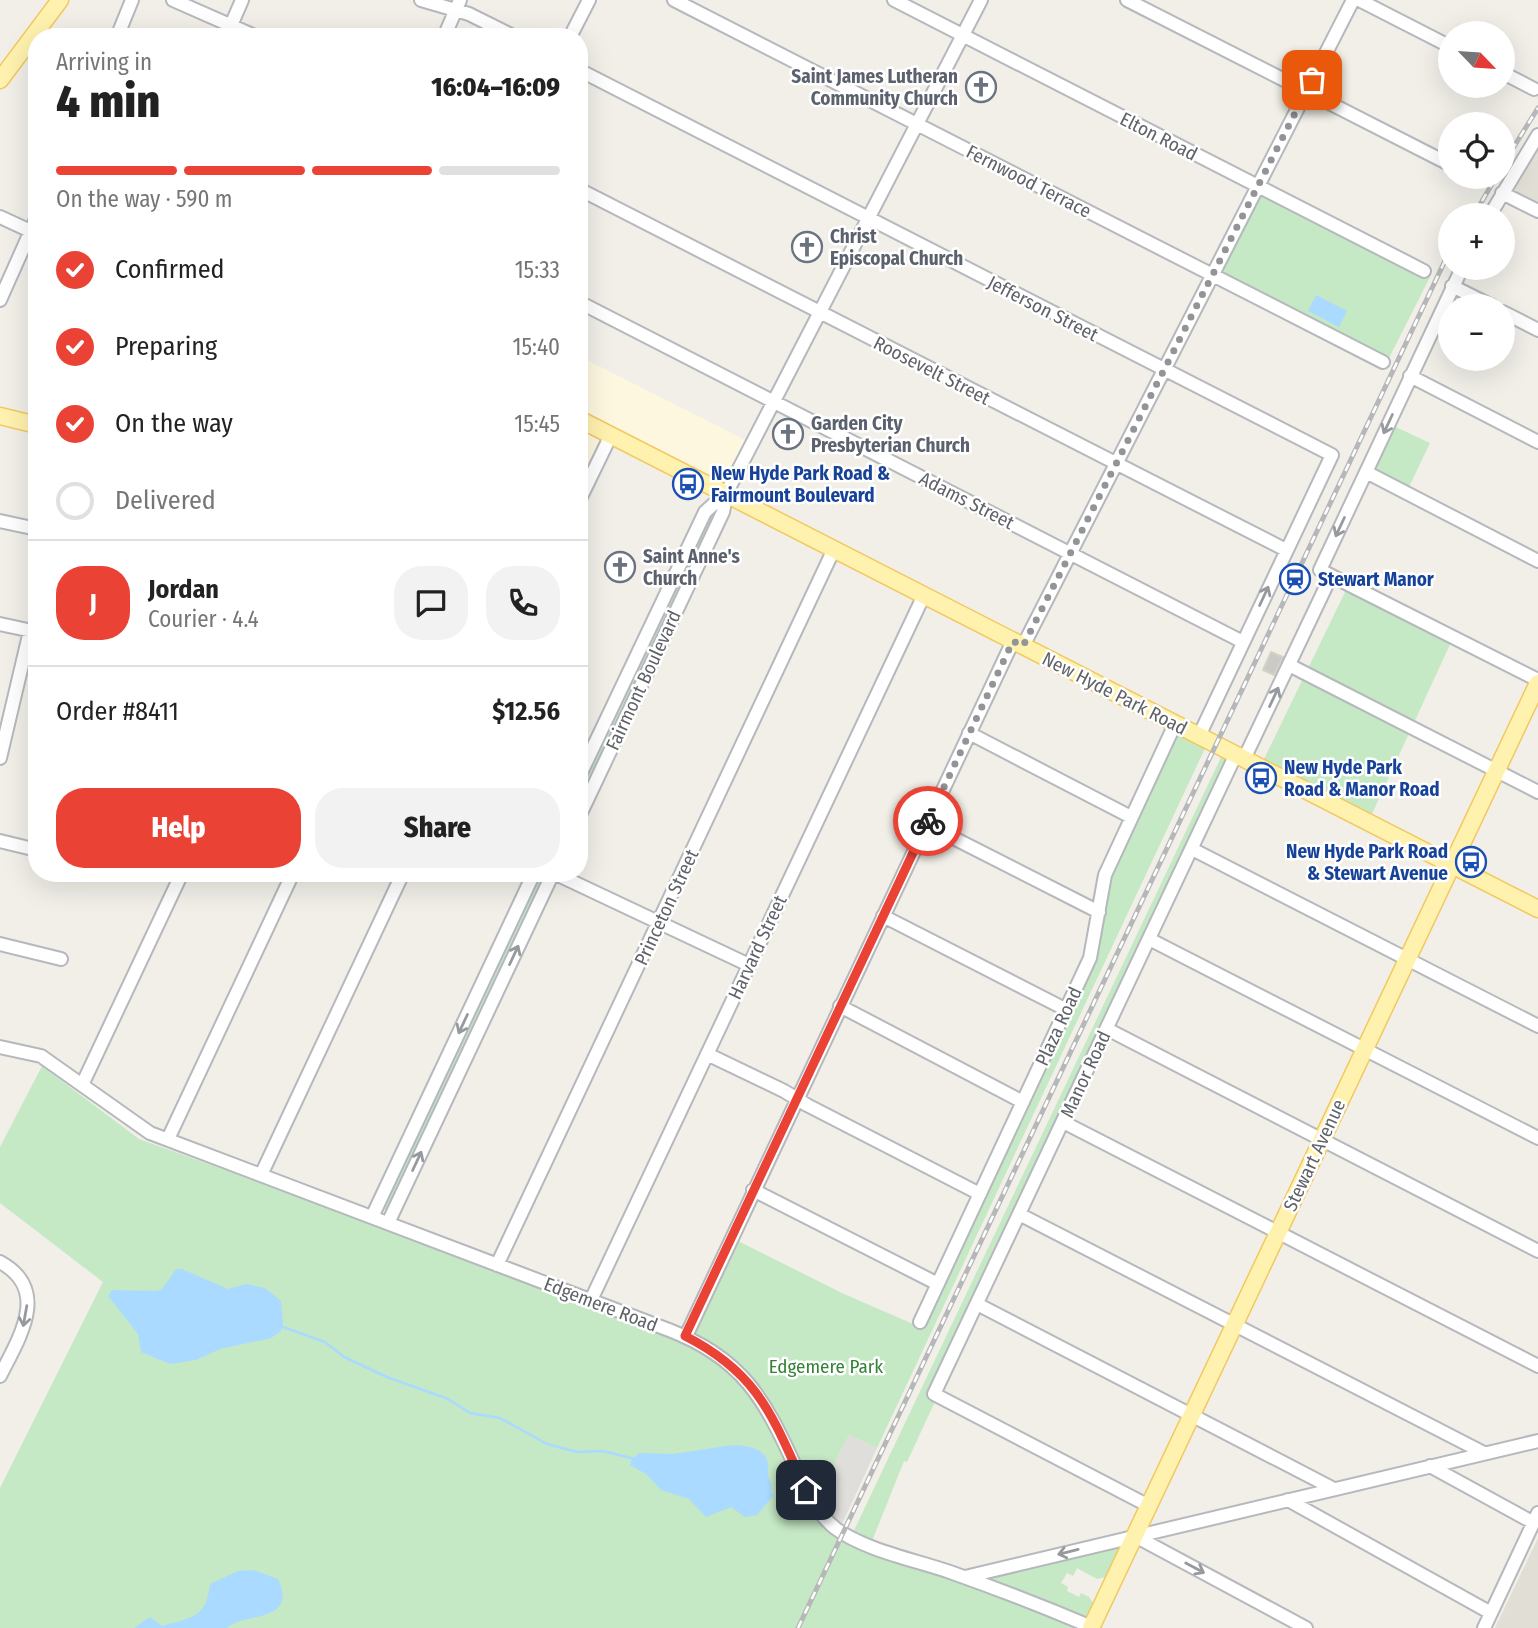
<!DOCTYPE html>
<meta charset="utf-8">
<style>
body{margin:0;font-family:"Fira Sans Condensed",sans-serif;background:#f2f2f2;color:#222;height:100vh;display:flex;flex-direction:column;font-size:26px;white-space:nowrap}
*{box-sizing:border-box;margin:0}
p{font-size:23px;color:#767676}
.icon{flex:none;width:38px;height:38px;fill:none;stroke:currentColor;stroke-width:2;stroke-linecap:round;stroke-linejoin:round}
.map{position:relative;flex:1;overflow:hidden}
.sheet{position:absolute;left:28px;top:28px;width:560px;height:854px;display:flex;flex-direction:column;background:#fff;border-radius:28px;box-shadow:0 7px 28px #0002}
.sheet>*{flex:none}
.needle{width:46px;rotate:115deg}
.fabs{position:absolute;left:1438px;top:21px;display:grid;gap:14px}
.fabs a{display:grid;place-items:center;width:77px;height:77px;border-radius:50%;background:#fff;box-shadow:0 7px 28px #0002;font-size:35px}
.pin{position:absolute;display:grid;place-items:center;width:60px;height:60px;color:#fff;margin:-30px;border-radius:14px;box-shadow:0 4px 10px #0006}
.courier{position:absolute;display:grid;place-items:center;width:70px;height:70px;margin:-35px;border:5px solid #ea4335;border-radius:50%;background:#fff;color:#222;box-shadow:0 2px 9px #0007}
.summary em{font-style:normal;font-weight:800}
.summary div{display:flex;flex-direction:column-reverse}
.summary{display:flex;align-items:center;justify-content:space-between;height:119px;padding:0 28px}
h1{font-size:46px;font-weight:800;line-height:52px}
.bar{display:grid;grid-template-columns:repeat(4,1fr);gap:10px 7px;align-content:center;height:84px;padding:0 28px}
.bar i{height:9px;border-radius:5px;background:#e0e0e0}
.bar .active{background:#ea4335}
.bar p{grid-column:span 4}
.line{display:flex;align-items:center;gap:18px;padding:0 28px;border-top:2px solid #e0e0e0}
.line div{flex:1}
.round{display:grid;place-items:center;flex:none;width:74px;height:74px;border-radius:28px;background:#f2f2f2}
ol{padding:0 28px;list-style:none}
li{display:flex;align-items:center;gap:21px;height:77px}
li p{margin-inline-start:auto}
li .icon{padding:7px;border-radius:50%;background:#ea4335;color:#fff;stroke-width:4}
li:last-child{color:#767676}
li i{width:38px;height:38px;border:4px solid #e0e0e0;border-radius:50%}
.cta{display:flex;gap:14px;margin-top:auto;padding:14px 28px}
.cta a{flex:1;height:80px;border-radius:28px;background:#ea4335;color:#fff;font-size:28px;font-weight:800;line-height:80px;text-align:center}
.cta a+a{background:#f2f2f2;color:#222}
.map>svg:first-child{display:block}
.commercial{fill:#fef7e0}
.industrial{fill:#e0deda}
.education{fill:#e1ded6}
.green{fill:#c5e8c5}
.water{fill:#aadaff}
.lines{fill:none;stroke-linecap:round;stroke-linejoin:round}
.stream{stroke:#aadaff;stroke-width:2.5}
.building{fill:#cccac5;stroke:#d6d1c6;stroke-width:2}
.minor-casing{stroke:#b5b8bc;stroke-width:16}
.major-casing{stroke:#f2c960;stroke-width:19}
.minor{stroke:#fff;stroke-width:12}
.major{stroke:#fff2af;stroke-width:16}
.rail-casing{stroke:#b6b7b8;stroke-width:5}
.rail{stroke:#fff;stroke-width:2.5;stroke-dasharray:8;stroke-linecap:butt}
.oneway{stroke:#979a9d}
.done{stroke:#929495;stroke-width:7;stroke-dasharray:0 12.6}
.route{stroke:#ea4335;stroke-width:9}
.labels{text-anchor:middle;stroke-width:5;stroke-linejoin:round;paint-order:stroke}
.worship-label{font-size:19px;font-weight:bold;fill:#5b616d;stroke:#fff;text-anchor:start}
.street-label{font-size:19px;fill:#5f6368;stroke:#fff}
.transit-label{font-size:19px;font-weight:bold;fill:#164399;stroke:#fff;text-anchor:start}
.park-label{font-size:19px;fill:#348238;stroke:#fff}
</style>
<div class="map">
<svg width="1538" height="1628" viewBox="0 0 1538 1628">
<rect width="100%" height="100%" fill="#f1efe8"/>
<!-- commercial -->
<path class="commercial" d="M579,356l172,87 -26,49 -114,-53 -32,67z"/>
<!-- industrial -->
<path class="industrial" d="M849,1435l28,13 -40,87 -16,-13 -11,-23 22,-31z"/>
<!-- education -->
<path class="education" d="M1538,135v76l-36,-18z
M1538,1538v90h-43z"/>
<!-- green -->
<path class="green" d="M1260,190l170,87 -42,83 -172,-87z
M1385,422l45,21 -23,48 -44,-22z
M713,506l6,4 -140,298v-19z
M1347,588l105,52 -81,176 -107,-57z
M1174,725l34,17 -331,706 -28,-13 -17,33 -22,31c11,25 15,30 39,42l375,-790 10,4 -327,707 -3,-1 -34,85 95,32 165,-38 -17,35 -16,4 -20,-11 -4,8 -6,-3 -6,10 7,4 -1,4 12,6 2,-4 8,4 8,12 -19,19h-1078v-140l103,-206 -103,-79v-56l42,-81 97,73 546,197 49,-97 110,55 76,33 174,-378 10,-71z
M539,875l5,2v4l-158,331 -3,-6z"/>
<!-- water -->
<path class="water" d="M1316,295l31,16 -8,16 -31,-16z
M176,1269h6l46,20 18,-5 19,4 16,13 2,23 -2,7 -10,7 -51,11 -24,11 -26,4 -29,-12 -3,-18 -30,-38 4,-6 45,1 6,-3z
M733,1445c14,1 31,2 35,18 1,4 -1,8 0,12 2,8 5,8 3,17l3,3 -17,20 -12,2 -14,-10 -25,10 -17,-18 -28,-9 -15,-16 -16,-9 2,-6 7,-6 34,1z
M253,1570l25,9c21,45 -35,33 -51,49h-93l16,-11 12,9c31,-9 44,-8 48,-42l28,-13z"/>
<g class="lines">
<!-- stream -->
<path class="stream" d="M280,1326l45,16 19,15 43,20 61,22 22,14 30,5 47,26 30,8 26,-1 32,8"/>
</g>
<!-- building -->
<path class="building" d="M1271,652l12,5 -9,18 -11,-5z"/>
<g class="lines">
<!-- minor casing -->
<g class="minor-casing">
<path id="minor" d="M173,0l84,37
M421,0l48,14 46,23
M674,0l709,362
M894,0l530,271
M1127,0l324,165
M1359,0l92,47
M117,37l15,-37
M226,37l16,-37
M444,37l16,-37
M570,37l19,-37
M579,70l753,385 -133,281
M1503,73l31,16
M1474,177l5,2
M579,189l707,361
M1502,193l36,18
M1490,215l48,-80
M0,217l37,17
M1462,268l-142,302 218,110
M1452,286l40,20
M0,300l37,-83
M579,302l664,340
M1503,312l35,18
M1410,376l128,66
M1366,472l172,89
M579,501l32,-66
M0,521l37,8
M0,624l37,8
M1023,646l330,-646
M1289,665l249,127
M969,733l162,84
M0,758l30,-127
M1244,759l87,-183
M579,777l126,-265 22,-20
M579,817l144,-305 4,-20 254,-492
M926,824l173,88
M0,841l37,9
M1192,849l346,177
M554,873l195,92
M883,916l184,94
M1149,939l389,199
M0,944l61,15
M840,1006l183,96
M1107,1029l431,222
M0,1047l41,9 109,77 519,197c73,28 95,68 126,136 10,22 20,46 40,62 29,22 80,32 115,44 48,17 97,36 144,56
M707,1054l77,37 23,14 173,89
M82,1085l100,-212
M1063,1122l475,244
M168,1139l125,-266
M261,1175l142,-302
M753,1190l185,94
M1019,1214l465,239
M372,1217l162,-344
M388,1223l165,-350
M0,1262c51,28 19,76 0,114
M497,1265l337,-716
M591,1300l333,-705
M977,1304l357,185
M920,1322l170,-364 15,-83 70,-151
M686,1336l327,-695
M1430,1466l104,57
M1288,1500l203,113
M1149,1506l-215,-112 302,-640
M1135,1536l171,92
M965,1577l573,-136
M1484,1628l54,-115"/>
</g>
<!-- major casing -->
<g class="major-casing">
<path id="major" d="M0,80l60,-80
M0,416l37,9
M579,419l959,490
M1091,1628l447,-945"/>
</g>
<!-- minor -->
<use href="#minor" class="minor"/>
<!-- major -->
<use href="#major" class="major"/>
<!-- rail casing -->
<g class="rail-casing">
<path id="rail" d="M1503,164l35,-56
M1474,215l22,-38
M798,1628l653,-1380"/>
</g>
<!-- rail -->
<use href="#rail" class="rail"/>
</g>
<!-- one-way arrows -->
<defs><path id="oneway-shaft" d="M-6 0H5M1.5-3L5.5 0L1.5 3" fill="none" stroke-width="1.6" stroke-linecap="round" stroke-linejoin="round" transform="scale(1.75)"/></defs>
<g class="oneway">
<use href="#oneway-shaft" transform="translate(1388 424) rotate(115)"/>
<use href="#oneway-shaft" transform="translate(1340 527) rotate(115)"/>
<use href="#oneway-shaft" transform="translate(1264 596) rotate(-65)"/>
<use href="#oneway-shaft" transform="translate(1274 697) rotate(-65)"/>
<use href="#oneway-shaft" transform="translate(514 955) rotate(-65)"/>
<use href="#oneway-shaft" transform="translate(463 1024) rotate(115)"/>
<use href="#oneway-shaft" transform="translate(417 1161) rotate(-65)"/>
<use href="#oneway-shaft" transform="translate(25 1316) rotate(100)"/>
<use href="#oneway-shaft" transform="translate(1068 1552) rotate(166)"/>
<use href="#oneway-shaft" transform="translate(1195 1568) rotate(28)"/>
</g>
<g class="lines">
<!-- done -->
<path class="done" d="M928,821l85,-180 10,5 289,-566"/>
<!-- route -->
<path class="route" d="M806,1490c-33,-72 -46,-116 -121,-154l243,-515"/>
</g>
<!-- icons -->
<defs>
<g id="church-ring" transform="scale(1.575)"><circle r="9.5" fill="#fff" stroke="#6b7280" stroke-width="1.5"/><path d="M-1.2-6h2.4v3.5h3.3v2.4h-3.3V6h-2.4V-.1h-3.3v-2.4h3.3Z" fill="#6b7280"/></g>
<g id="bus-ring" transform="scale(1.575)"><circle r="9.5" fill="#fff" stroke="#1a4fb4" stroke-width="1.5"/><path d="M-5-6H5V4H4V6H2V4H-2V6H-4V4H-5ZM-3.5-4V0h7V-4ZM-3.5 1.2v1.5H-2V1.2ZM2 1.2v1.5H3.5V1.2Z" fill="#1a4fb4"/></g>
<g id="station-ring" transform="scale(1.575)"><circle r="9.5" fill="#fff" stroke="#1a4fb4" stroke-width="1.5"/><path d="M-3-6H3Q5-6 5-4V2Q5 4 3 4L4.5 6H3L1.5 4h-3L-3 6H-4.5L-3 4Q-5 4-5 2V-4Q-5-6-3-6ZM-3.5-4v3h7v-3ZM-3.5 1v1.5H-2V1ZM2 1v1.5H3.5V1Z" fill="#1a4fb4"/></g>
</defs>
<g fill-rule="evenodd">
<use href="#church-ring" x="981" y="87"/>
<use href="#church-ring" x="807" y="247"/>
<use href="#church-ring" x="788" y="434"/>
<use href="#bus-ring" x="688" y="484"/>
<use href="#church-ring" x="620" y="567"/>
<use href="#station-ring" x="1295" y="579"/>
<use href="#bus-ring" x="1261" y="778"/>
<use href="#bus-ring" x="1471" y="862"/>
</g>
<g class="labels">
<!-- worship labels -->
<g class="worship-label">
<text x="958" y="83" text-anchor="end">Saint James Lutheran<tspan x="958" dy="22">Community Church</tspan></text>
<text x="830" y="243">Christ<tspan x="830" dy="22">Episcopal Church</tspan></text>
<text x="811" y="430">Garden City<tspan x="811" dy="22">Presbyterian Church</tspan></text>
<text x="643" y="563">Saint Anne's<tspan x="643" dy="22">Church</tspan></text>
</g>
<!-- street labels -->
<g class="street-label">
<text transform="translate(1159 136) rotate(27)" y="7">Elton Road</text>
<text transform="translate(1029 181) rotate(27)" y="7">Fernwood Terrace</text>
<text transform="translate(1043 308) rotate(27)" y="7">Jefferson Street</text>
<text transform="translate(932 370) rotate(27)" y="7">Roosevelt Street</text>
<text transform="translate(967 500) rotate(27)" y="7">Adams Street</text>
<text transform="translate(643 680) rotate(-65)" y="7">Fairmont Boulevard</text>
<text transform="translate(1115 693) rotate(27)" y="7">New Hyde Park Road</text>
<text transform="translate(666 907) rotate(-65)" y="7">Princeton Street</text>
<text transform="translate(757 947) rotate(-65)" y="7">Harvard Street</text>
<text transform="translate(1058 1026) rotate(-65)" y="7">Plaza Road</text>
<text transform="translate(1085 1074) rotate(-65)" y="7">Manor Road</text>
<text transform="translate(1314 1155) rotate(-65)" y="7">Stewart Avenue</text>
<text transform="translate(601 1304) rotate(21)" y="7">Edgemere Road</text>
</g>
<!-- transit labels -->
<g class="transit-label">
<text x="711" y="480">New Hyde Park Road &amp;<tspan x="711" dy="22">Fairmount Boulevard</tspan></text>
<text x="1318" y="586">Stewart Manor</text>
<text x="1284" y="774">New Hyde Park<tspan x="1284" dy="22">Road &amp; Manor Road</tspan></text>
<text x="1448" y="858" text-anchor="end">New Hyde Park Road<tspan x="1448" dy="22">&amp; Stewart Avenue</tspan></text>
</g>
<!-- park labels -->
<g class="park-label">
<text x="826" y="1373">Edgemere Park</text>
</g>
</g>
</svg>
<div class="fabs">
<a><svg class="needle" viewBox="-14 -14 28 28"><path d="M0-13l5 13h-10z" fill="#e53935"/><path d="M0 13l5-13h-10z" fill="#767676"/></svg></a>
<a><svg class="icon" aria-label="locate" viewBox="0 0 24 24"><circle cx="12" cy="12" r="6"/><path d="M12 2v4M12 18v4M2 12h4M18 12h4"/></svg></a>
<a>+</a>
<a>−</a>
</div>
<div class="pin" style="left:1312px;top:80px;background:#ea580c"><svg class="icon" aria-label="bag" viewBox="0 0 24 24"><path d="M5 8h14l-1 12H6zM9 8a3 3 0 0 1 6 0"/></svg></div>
<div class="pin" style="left:806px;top:1490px;background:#1f2937"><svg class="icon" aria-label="home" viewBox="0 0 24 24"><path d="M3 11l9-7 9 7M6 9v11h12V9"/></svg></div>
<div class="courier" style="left:928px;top:821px"><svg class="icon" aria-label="bike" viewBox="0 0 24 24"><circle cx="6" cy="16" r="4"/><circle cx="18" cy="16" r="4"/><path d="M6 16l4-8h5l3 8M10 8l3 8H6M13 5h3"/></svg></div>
<section class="sheet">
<div class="summary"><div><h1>4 min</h1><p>Arriving in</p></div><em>16:04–16:09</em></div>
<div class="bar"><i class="active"></i><i class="active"></i><i class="active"></i><i></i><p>On the way · 590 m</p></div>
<ol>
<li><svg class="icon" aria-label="check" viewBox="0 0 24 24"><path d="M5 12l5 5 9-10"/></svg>Confirmed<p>15:33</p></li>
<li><svg class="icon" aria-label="check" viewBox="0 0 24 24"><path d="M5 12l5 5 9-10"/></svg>Preparing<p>15:40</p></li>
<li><svg class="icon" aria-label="check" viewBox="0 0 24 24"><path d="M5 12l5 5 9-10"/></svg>On the way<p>15:45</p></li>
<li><i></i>Delivered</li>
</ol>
<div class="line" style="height:126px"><b class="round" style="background:#ea4335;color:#fff">J</b><div><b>Jordan</b><p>Courier · 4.4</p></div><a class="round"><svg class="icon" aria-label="chat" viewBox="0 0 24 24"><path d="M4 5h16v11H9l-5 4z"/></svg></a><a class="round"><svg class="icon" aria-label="phone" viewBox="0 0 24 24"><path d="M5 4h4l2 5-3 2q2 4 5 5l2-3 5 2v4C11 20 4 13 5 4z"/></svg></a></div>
<div class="line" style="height:91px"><div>Order #8411</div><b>$12.56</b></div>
<div class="cta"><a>Help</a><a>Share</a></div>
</section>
</div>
